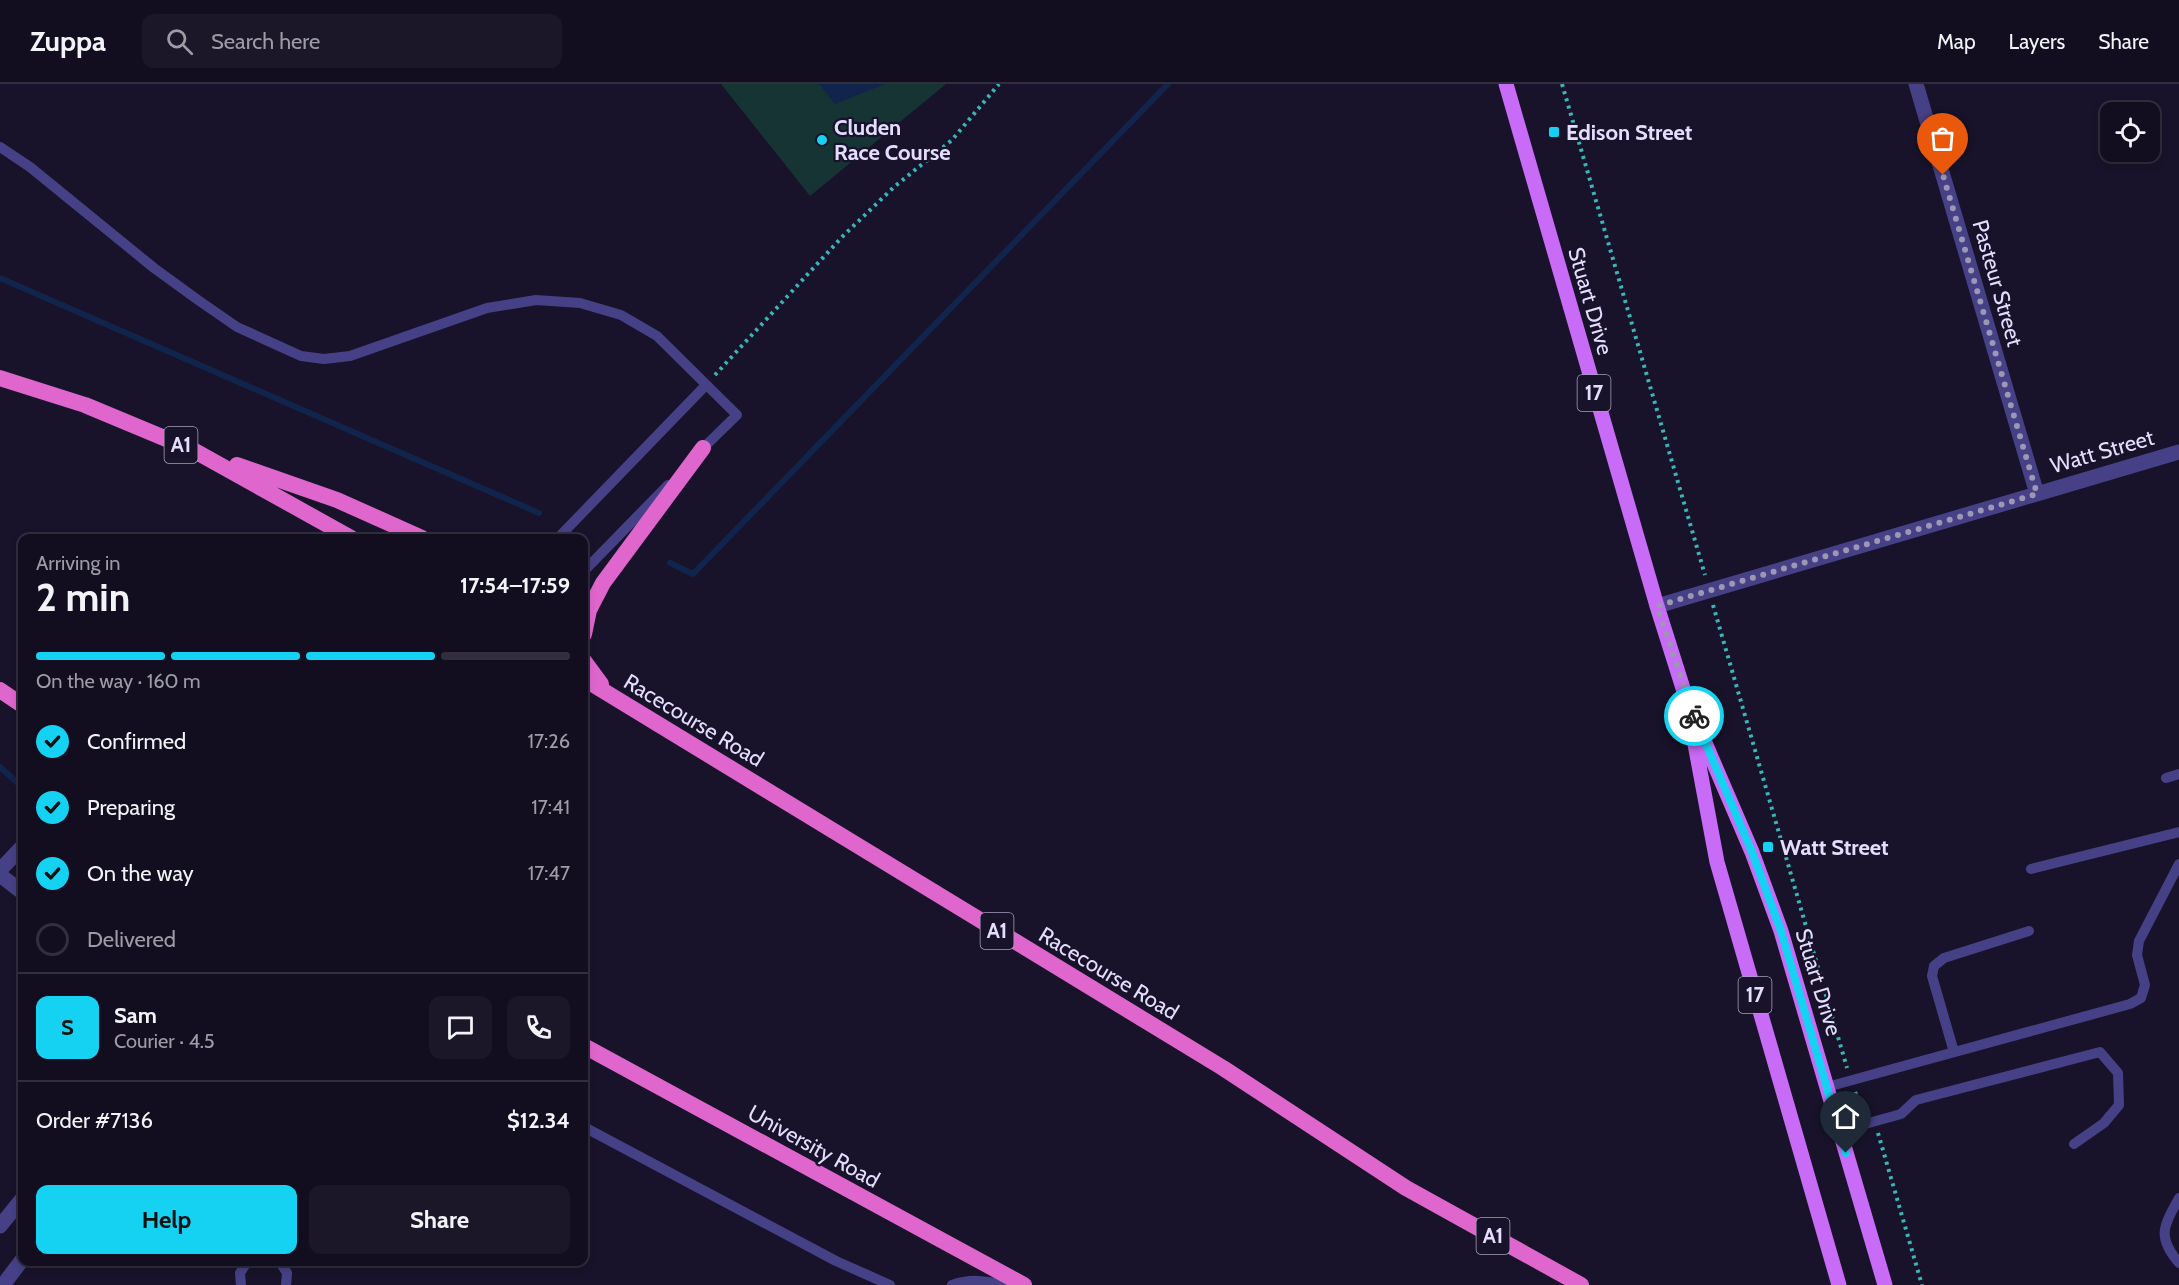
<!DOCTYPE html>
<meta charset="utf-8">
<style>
body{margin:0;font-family:Cabin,sans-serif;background:#1b1729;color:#f1f3f6;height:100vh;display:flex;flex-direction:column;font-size:22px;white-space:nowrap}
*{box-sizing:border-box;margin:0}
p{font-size:20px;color:#9c9ca5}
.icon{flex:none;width:33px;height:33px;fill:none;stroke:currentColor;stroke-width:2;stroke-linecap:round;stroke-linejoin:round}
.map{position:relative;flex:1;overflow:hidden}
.panel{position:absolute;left:18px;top:450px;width:570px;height:732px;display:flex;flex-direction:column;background:#120e20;border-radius:12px;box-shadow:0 3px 9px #0003,0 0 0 2px #312e3e}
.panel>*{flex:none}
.fabs{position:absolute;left:2100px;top:18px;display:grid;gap:12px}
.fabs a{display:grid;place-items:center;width:60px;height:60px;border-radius:12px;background:#120e20;box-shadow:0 3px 9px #0003,0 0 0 2px #312e3e;font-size:30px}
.pin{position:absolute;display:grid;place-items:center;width:51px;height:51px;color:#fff;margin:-62px -26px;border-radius:50% 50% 50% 0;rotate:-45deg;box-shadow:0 0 6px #0007}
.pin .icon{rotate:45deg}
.courier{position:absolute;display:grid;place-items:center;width:60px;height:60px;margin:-30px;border:4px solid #15d2f2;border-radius:50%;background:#fff;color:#222;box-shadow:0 2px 8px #0007}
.headline em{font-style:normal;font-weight:700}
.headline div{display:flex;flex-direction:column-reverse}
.headline{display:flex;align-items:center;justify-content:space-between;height:102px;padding:0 18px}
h1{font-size:39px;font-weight:700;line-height:45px}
.bar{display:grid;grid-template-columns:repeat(4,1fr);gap:9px 6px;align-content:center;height:72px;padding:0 18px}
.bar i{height:8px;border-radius:4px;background:#312e3e}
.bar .active{background:#15d2f2}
.bar p{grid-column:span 4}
.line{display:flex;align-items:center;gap:15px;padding:0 18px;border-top:2px solid #312e3e}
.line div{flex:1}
.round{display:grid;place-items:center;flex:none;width:63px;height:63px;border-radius:12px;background:#1b1729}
ol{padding:0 18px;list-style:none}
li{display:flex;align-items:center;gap:18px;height:66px}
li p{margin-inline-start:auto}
li .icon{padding:6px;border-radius:50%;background:#15d2f2;color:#111;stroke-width:4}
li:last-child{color:#9c9ca5}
li i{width:33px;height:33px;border:3px solid #312e3e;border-radius:50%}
.cta{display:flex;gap:12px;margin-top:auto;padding:12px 18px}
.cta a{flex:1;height:69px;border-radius:12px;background:#15d2f2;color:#111;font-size:24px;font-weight:700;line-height:69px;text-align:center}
.cta a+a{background:#1b1729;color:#f1f3f6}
header{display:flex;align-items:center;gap:36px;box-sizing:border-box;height:84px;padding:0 30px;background:#120e20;border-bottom:2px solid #312e3e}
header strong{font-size:28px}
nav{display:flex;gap:33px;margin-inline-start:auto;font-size:21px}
.search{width:420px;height:54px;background:#1b1729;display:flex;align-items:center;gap:15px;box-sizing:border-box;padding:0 21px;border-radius:12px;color:#9c9ca5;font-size:22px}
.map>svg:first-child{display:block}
.green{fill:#163434}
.water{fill:#10244c}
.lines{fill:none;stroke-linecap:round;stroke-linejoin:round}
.stream{stroke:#10244c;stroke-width:6}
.path{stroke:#38b7b5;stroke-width:4;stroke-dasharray:3 4.5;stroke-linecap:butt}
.service{stroke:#464186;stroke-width:10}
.minor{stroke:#464186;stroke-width:15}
.tertiary{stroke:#464186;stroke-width:15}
.primary{stroke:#c86bf7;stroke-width:15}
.trunk{stroke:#df66cc;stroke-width:16}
.done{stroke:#9c97b3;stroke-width:6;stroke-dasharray:0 10.8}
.route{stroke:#15d2f2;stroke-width:8}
.poi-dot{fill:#15d2f2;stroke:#18132a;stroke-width:2}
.labels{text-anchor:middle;stroke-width:4.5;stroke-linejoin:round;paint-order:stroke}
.shield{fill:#18132a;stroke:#a6a1be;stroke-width:1.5}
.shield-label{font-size:21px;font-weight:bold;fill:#e3defd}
.poi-label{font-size:22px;font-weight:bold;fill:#e3defd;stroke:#18132a;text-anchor:start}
.street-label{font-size:22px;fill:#e3defd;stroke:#18132a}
</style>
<header>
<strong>Zuppa</strong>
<div class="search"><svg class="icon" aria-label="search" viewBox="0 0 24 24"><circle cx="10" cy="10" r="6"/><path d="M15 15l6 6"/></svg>Search here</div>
<nav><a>Map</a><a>Layers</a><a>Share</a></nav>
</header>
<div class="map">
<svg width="2179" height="1201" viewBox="0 0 2179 1201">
<rect width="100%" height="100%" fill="#18132a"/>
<!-- green -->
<path class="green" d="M721,0h225l-136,112z"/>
<!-- water -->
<path class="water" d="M819,0h66l-50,20z"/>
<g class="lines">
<!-- stream -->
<path class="stream" d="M0,194l539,235
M670,479l23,11 475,-490
M0,683l22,20"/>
<!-- path -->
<path class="path" d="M1562,0l143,491
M715,291l127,-138 52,-50 58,-47 47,-56
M1713,521l134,463
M1855,1008l7,18
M1878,1049l44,152"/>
<!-- service -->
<path class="service" d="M0,63l30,20 124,101 44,32 39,27 64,29 23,3 26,-3 137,-48 49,-8 44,3 41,12 36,21 80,79 -38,37
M558,454l148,-153
M584,487l84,-86
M2166,694l13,-4
M2031,785l148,-37
M1954,968l-22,-76 2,-10 10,-8 85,-27
M1827,1003l303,-83 11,-6 4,-13 -8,-30 2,-14 40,-77
M584,1043l252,134 54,24
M1840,1047l61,-17 15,-14 184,-48 18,21 1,32 -15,18 -30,21
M2179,1114c-15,28 -23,38 0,65
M280,1178l7,11 -1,12
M241,1201l-1,-12 7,-11
M952,1201c18,-7 35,-4 54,0"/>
<!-- minor -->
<path class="minor" d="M1916,0l121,410
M1657,522l522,-154
M0,786l22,-23
M0,791l22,17"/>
<!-- tertiary -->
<path class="tertiary" d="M0,1142l22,-27
M3,1201l19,-25"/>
<!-- primary -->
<path class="primary" d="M1506,0l151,522 30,95 65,151 29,79 104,354
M1692,644l25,134 122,423"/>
<!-- trunk -->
<path class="trunk" d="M0,294l85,27 108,45 158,88
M237,381l100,35 85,38
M584,550l5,-24 14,-27 100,-135
M584,577l17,23
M584,595l639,389 183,120 175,97
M0,606l22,15
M584,962l440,239"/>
</g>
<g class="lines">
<!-- done -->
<path class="done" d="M1694,632l-37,-110 380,-112 -94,-319"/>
<!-- route -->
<path class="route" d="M1694,632l58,136 29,79 65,222"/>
</g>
<!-- markers -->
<g class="poi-dot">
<rect x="1548" y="42" width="12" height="12" rx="3"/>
<circle cx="822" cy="56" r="6"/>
<rect x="1762" y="757" width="12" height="12" rx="3"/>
</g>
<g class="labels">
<!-- shield labels -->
<g class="shield">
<rect x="1577.5" y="291" width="33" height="36" rx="4.5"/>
<rect x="164.5" y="343" width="33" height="36" rx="4.5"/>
<rect x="980.5" y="829" width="33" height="36" rx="4.5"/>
<rect x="1738.5" y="893" width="33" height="36" rx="4.5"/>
<rect x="1476.5" y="1134" width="33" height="36" rx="4.5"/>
</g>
<g class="shield-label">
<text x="1594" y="316">17</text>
<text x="181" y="368">A1</text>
<text x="997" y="854">A1</text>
<text x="1755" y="918">17</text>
<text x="1493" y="1159">A1</text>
</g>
<!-- poi labels -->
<g class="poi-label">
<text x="834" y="51">Cluden<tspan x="834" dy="25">Race Course</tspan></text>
<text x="1566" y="56">Edison Street</text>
<text x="1780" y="771">Watt Street</text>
</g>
<!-- street labels -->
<g class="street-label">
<text transform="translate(1998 199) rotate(74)" y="8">Pasteur Street</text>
<text transform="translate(1591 217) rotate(74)" y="8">Stuart Drive</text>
<text transform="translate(2102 367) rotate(-16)" y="8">Watt Street</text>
<text transform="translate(694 636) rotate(31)" y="8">Racecourse Road</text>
<text transform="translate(1109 889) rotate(31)" y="8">Racecourse Road</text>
<text transform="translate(1819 898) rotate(73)" y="8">Stuart Drive</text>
<text transform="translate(814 1062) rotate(29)" y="8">University Road</text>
</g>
</g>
</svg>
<div class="fabs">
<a><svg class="icon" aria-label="locate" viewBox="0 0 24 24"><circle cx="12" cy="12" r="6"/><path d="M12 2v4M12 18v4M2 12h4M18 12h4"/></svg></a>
</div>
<div class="pin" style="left:1943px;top:91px;background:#ea580c"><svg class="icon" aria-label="bag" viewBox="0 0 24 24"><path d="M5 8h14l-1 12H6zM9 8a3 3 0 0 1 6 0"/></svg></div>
<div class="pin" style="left:1846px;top:1069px;background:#1f2937"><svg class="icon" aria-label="home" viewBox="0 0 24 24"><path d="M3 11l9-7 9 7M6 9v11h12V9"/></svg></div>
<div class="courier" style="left:1694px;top:632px"><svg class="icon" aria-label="bike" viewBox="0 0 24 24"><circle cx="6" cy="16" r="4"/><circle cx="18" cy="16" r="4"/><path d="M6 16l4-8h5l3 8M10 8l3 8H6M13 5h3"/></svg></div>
<section class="panel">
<div class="headline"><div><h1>2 min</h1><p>Arriving in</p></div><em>17:54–17:59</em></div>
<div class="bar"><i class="active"></i><i class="active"></i><i class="active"></i><i></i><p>On the way · 160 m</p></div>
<ol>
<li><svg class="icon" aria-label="check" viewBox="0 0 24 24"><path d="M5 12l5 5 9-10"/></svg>Confirmed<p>17:26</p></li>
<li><svg class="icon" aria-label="check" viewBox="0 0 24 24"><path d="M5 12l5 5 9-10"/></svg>Preparing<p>17:41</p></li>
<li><svg class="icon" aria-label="check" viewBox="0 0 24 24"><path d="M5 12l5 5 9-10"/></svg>On the way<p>17:47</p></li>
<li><i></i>Delivered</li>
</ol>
<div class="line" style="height:108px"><b class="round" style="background:#15d2f2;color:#111">S</b><div><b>Sam</b><p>Courier · 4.5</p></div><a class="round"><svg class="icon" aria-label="chat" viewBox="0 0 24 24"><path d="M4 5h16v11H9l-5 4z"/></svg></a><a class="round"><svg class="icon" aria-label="phone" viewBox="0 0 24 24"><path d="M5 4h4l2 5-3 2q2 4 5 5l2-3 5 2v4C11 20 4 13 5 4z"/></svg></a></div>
<div class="line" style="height:78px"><div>Order #7136</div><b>$12.34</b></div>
<div class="cta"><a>Help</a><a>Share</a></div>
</section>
</div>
